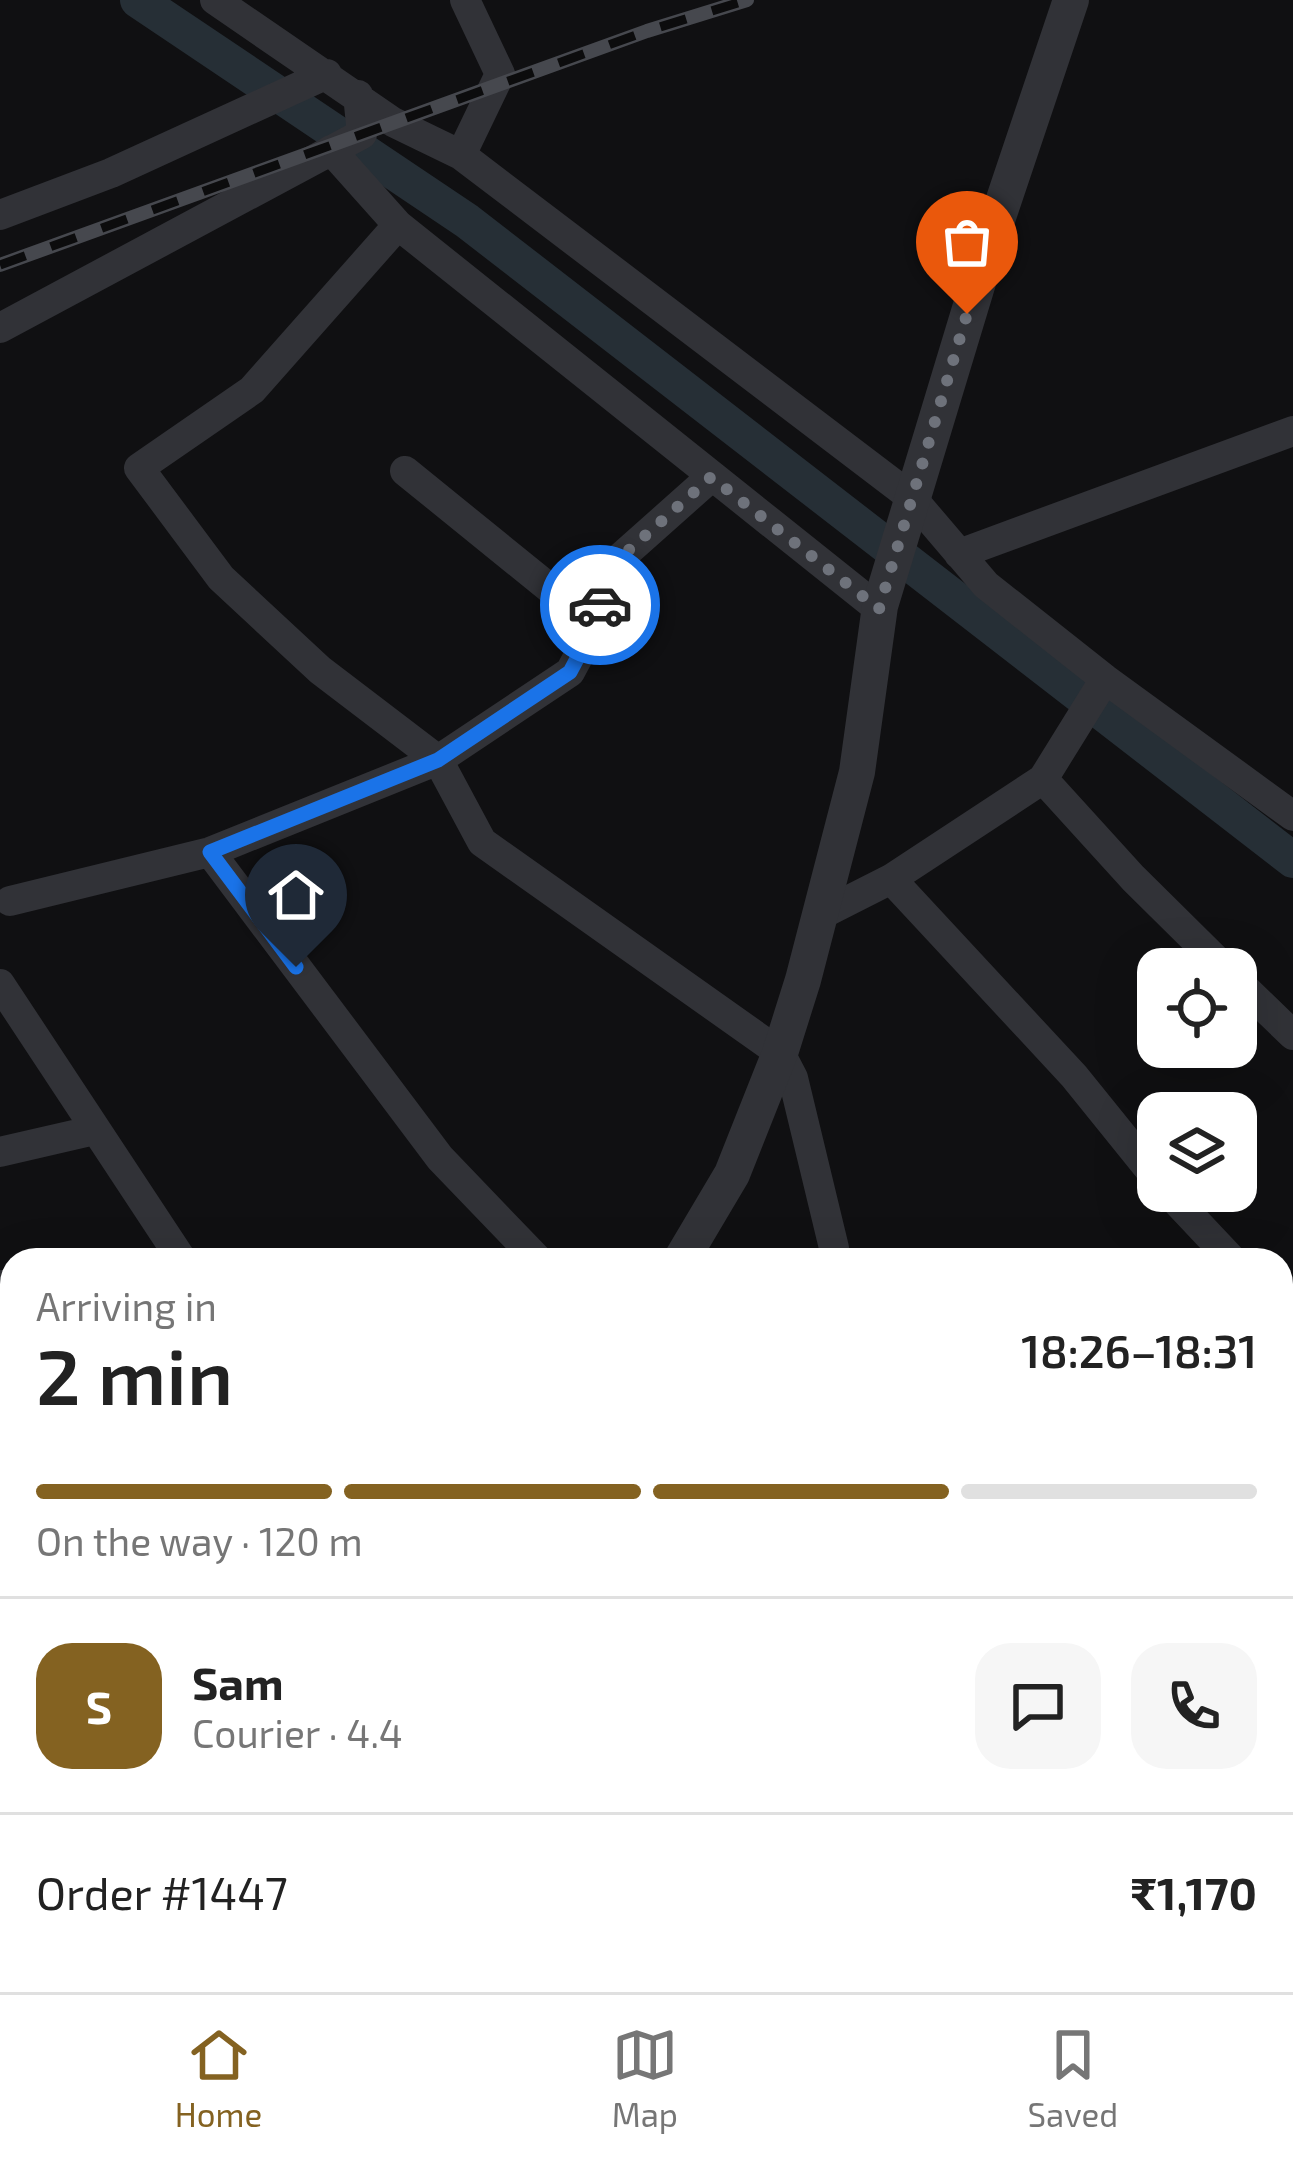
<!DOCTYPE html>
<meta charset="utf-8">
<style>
body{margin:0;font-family:"Exo 2",sans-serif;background:#f6f6f6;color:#222;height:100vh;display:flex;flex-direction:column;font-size:45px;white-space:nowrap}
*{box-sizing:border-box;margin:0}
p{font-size:39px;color:#767676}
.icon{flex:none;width:66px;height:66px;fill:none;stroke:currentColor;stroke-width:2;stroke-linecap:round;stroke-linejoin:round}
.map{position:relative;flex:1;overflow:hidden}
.side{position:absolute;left:0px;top:1248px;width:1293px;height:744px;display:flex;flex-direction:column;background:#fff;border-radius:36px 36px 0 0;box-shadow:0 12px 48px #0002}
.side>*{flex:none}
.controls{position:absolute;left:1137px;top:948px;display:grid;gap:24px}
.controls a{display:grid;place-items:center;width:120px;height:120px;border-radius:24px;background:#fff;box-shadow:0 12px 48px #0002;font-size:60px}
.pin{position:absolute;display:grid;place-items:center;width:102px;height:102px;color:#fff;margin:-123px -51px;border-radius:50% 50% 50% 0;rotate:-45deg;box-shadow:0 0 12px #0007}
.pin .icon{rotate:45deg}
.courier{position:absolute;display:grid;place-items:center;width:120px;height:120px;margin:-60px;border:9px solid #1a73e8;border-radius:50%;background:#fff;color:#222;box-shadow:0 3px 15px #0007}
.overview em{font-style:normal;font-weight:600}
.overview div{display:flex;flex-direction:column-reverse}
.overview{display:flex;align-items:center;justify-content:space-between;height:204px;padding:0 36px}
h1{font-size:78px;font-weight:600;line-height:90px}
.bar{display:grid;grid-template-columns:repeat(4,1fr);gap:18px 12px;align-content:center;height:144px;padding:0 36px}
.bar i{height:15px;border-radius:9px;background:#e0e0e0}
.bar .active{background:#846221}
.bar p{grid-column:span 4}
.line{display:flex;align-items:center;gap:30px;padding:0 36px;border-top:3px solid #e0e0e0}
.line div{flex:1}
.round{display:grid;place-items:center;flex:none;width:126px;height:126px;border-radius:36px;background:#f6f6f6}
.tab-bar{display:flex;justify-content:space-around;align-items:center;height:168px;border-top:3px solid #e0e0e0;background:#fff;font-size:33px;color:#767676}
.tab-bar a{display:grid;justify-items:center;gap:6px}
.tab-bar .active{color:#846221}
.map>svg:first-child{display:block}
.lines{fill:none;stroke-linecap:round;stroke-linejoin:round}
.canal{stroke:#262f36;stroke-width:36}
.minor{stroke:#313237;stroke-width:30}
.tertiary{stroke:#313237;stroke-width:36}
.rail-casing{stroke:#46484e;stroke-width:14}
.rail{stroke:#0c0c0d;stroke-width:9;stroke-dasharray:27;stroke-linecap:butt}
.done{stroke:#6e727b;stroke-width:12;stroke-dasharray:0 21.6}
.route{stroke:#1a73e8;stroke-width:15}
</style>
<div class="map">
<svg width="1293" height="1992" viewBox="0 0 1293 1992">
<rect width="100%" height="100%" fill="#101012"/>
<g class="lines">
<!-- canal -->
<path class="canal" d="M138,0l329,221 826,639"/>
<!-- minor -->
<path class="minor" d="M215,0l178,122 68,33 450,342 75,88 119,94 188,137
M331,150l67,75 481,384
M461,155l39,-81 -35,-74
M0,215l111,-42 216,-99
M398,225l-146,165 -113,78 82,110 99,92 118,90 132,-88 25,-47 16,-59 100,-89
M0,328l362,-194 -4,-39
M405,471l190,154
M959,554l334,-123
M1043,779l90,99 92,91
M210,852l230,306 98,102
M891,879l183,197 84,104
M10,901l200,-49 228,-92 44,82 298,211 13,25 41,170v12
M820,915l71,-36 152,-100 62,-100
M1236,980l57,55
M0,984l182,276
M0,1152l95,-22
M1167,1191l65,69
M0,1285l12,19
M1281,1312l12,13
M1281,1438l12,-13
M0,1631l12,-17
M1281,1650l12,-2
M0,1672l12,17
M1281,1880l12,-18
M1147,1980l2,12
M772,1992l1,-12"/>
<!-- tertiary -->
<path class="tertiary" d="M681,1260l51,-86 48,-121 23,-73 54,-208 23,-166 116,-383 75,-223
M230,1992l7,-12"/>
<!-- rail casing -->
<g class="rail-casing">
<path id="rail" d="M0,265l647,-234 100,-31"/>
</g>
<!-- rail -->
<use href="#rail" class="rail"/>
</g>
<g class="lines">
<!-- done -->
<path class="done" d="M600,605l11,-39 100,-89 168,132 88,-295"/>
<!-- route -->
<path class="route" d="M296,967l-86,-115 228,-92 132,-88 25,-47 5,-20"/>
</g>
</svg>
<div class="controls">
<a><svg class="icon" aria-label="locate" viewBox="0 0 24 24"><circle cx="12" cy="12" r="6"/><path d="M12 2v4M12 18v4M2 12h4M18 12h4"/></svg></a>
<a><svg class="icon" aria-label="layers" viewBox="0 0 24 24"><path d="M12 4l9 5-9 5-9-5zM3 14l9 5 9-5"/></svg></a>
</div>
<div class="pin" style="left:967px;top:314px;background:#ea580c"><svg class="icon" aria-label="bag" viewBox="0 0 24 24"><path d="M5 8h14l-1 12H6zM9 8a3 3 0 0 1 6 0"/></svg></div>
<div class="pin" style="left:296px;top:967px;background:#1f2937"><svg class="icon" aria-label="home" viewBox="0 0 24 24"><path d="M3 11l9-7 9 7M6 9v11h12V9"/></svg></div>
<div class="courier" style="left:600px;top:605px"><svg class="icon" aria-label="car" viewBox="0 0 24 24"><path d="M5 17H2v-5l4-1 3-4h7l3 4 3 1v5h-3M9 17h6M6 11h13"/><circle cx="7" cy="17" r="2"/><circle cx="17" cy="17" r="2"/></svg></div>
<section class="side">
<div class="overview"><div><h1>2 min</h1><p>Arriving in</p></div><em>18:26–18:31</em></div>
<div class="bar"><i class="active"></i><i class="active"></i><i class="active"></i><i></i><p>On the way · 120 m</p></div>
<div class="line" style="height:216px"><b class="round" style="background:#846221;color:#fff">S</b><div><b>Sam</b><p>Courier · 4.4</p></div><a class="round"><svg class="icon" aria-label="chat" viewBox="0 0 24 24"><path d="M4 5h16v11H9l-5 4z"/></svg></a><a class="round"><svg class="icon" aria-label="phone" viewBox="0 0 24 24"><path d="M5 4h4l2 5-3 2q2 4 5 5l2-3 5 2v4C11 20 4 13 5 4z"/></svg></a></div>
<div class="line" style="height:156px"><div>Order #1447</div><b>₹1,170</b></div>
</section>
</div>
<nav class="tab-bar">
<a class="active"><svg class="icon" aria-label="home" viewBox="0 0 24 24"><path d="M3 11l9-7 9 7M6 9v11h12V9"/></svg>Home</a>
<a><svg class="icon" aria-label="map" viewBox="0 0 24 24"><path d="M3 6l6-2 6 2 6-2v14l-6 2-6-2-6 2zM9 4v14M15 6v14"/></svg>Map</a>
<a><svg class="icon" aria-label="saved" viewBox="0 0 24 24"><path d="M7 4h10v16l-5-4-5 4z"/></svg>Saved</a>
</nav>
